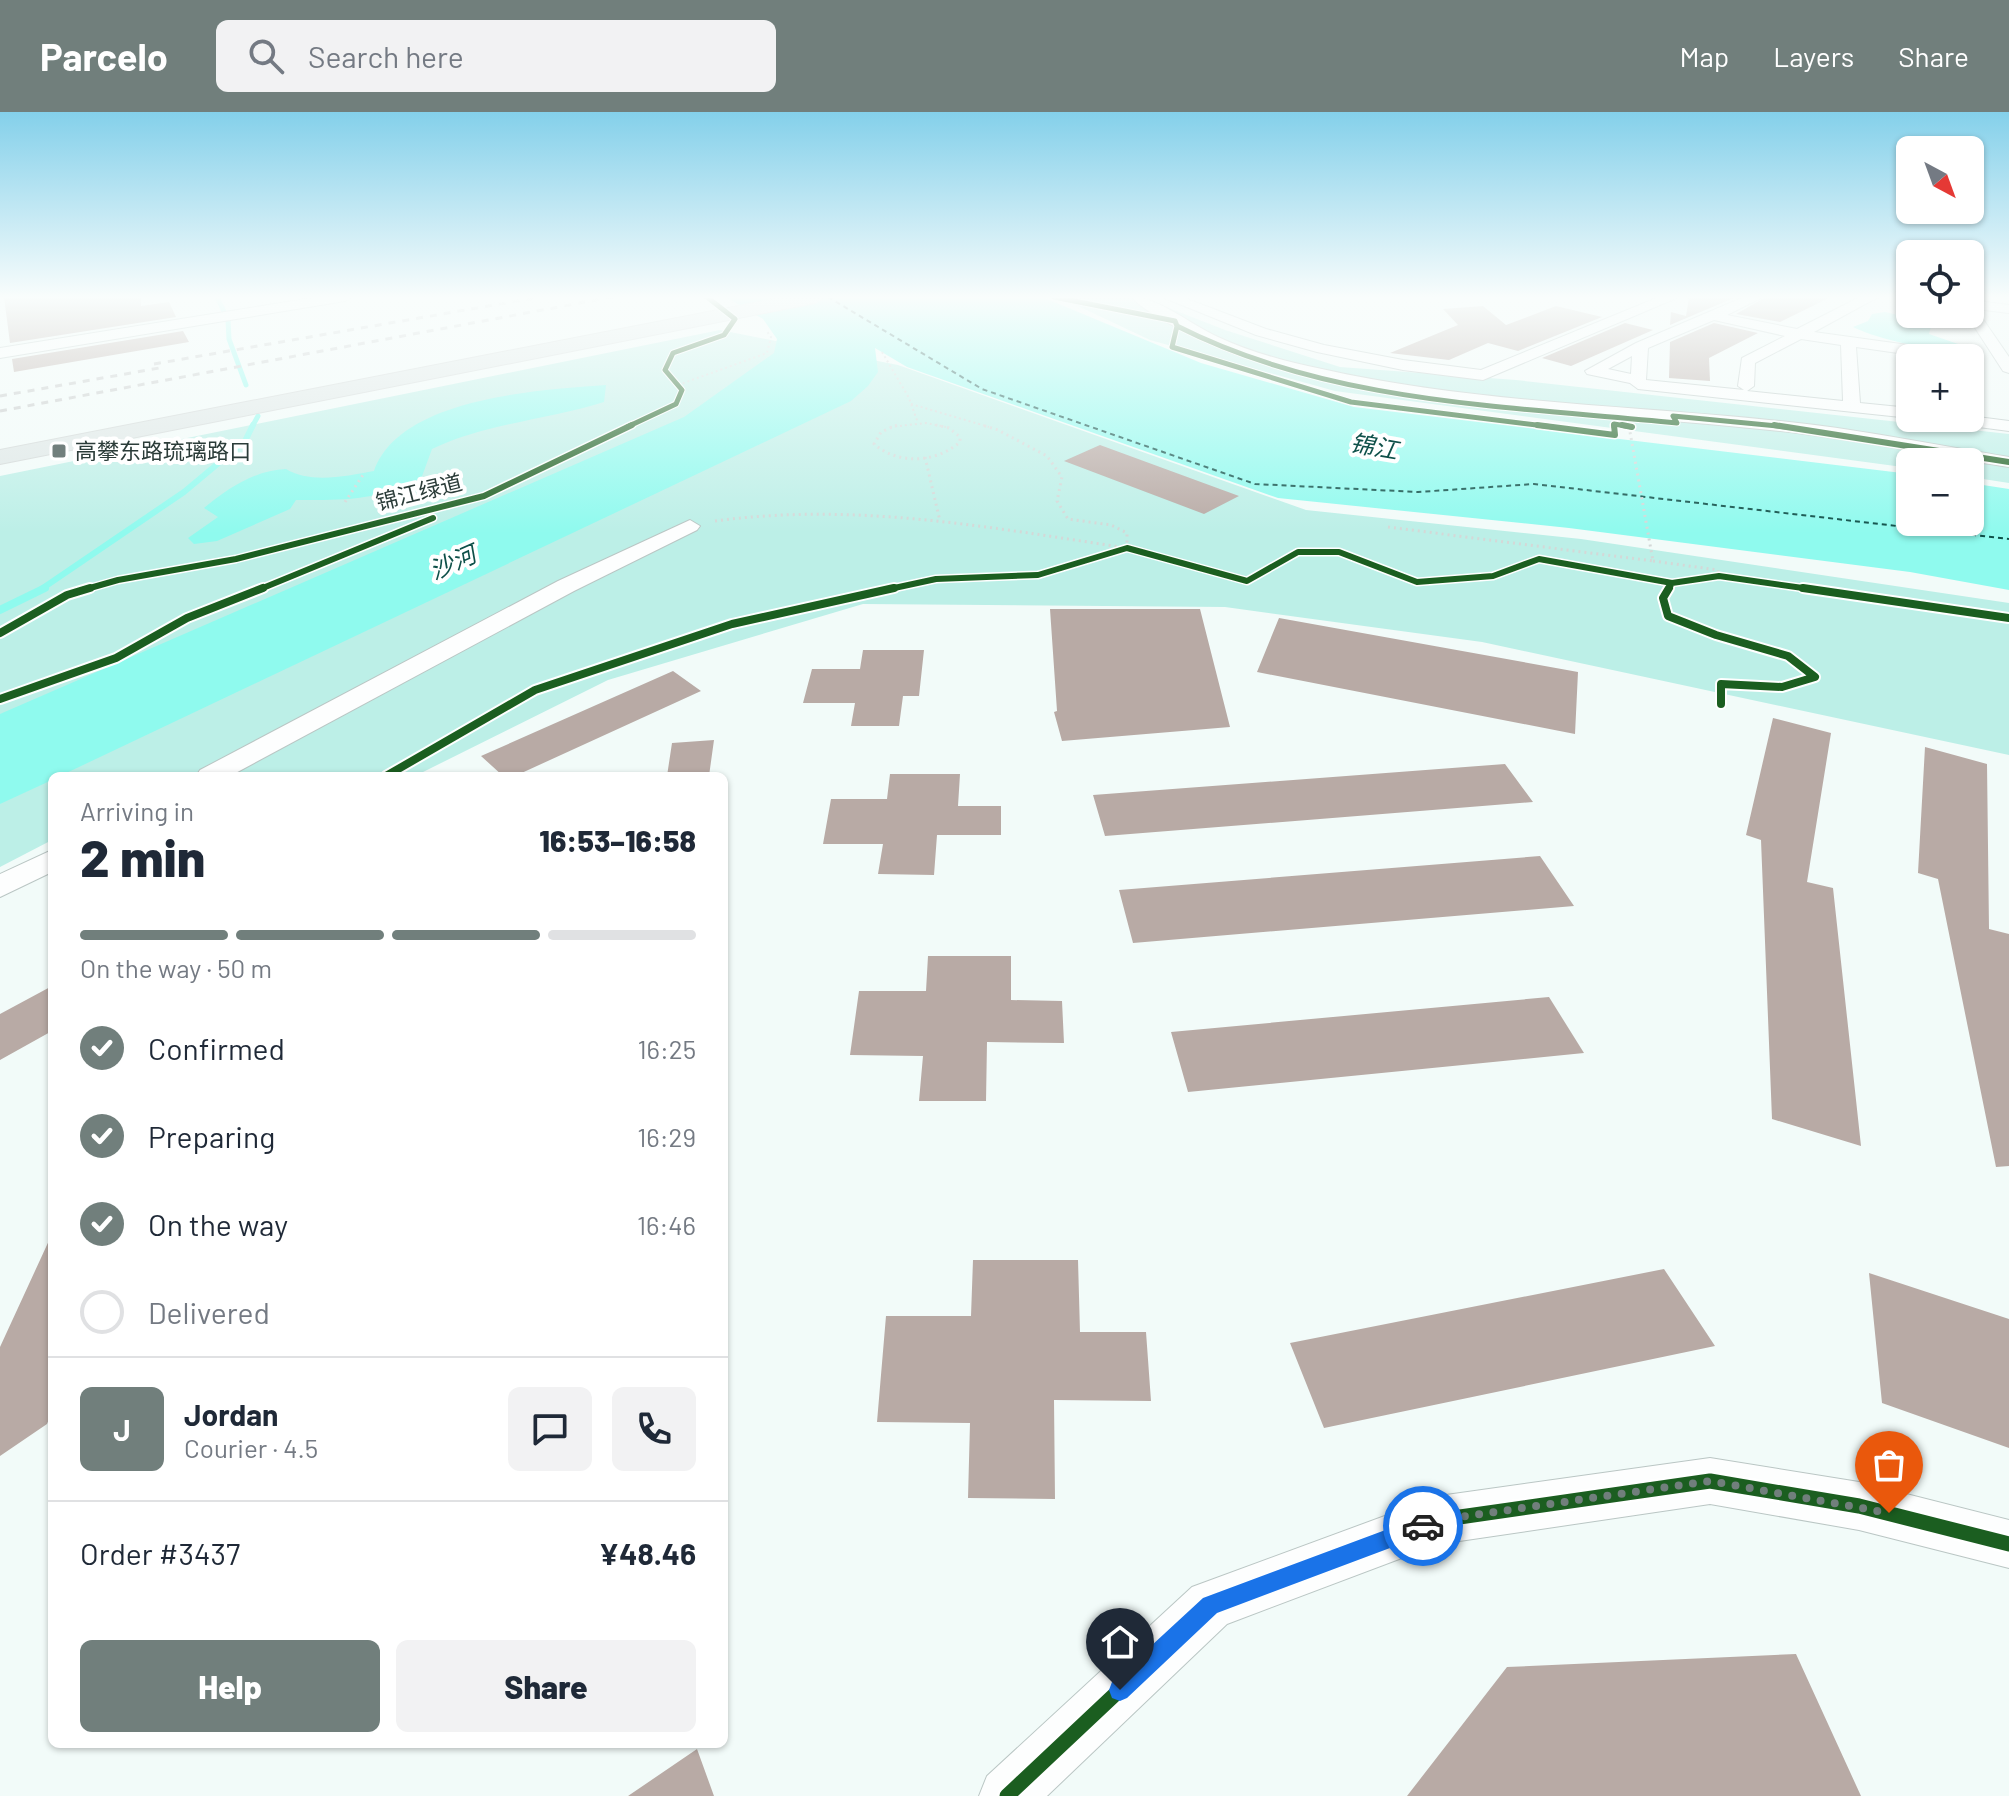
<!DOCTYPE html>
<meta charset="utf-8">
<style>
body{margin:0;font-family:Barlow,"Noto Sans SC",sans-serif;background:#f2f2f3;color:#1f2937;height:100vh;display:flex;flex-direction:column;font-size:30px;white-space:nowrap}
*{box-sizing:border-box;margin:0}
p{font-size:26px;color:#747a83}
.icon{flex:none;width:44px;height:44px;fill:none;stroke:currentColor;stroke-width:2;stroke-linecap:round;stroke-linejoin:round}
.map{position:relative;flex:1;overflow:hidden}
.side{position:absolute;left:48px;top:660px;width:680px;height:976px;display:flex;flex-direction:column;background:#fff;border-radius:12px;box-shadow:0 2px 6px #0004}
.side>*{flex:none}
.needle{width:52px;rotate:139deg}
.tools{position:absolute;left:1896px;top:24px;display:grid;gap:16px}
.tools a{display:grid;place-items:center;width:88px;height:88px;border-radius:12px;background:#fff;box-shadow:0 2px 6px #0004;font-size:40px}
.pin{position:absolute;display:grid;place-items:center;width:68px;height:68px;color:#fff;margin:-82px -34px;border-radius:50% 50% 50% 0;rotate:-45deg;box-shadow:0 0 8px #0007}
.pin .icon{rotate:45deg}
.courier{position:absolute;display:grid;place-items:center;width:80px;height:80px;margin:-40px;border:6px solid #1a73e8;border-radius:50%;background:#fff;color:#222;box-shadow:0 2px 10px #0007}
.head em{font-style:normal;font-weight:800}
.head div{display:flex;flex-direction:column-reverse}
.head{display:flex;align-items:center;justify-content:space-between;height:136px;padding:0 32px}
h1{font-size:52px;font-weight:800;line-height:60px}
.bar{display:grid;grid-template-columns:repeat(4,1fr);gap:12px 8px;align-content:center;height:96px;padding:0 32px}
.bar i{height:10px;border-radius:6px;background:#e0e1e3}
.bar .current{background:#717f7c}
.bar p{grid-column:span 4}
.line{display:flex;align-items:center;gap:20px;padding:0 32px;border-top:2px solid #e0e1e3}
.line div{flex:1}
.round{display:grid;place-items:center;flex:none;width:84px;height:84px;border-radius:12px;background:#f2f2f3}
ol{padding:0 32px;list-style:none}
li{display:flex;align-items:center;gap:24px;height:88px}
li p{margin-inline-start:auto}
li .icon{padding:8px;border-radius:50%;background:#717f7c;color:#fff;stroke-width:4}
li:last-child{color:#747a83}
li i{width:44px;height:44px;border:4px solid #e0e1e3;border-radius:50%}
.primary-button{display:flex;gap:16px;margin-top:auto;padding:16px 32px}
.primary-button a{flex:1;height:92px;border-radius:12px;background:#717f7c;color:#fff;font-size:32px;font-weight:800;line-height:92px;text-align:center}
.primary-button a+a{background:#f2f2f3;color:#1f2937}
header{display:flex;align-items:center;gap:48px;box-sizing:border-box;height:112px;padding:0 40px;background:#717f7c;color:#fff}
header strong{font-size:38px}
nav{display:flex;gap:44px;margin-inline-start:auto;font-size:28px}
.search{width:560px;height:72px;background:#f2f2f3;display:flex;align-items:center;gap:20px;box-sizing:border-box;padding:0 28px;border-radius:12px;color:#747a83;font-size:30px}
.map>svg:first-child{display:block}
.green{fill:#bcefe7}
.water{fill:#8ffaee}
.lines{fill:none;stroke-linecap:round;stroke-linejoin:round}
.stream-far2{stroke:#8ffaee;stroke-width:5}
.stream-far1{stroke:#8ffaee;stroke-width:6}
.stream{stroke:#8ffaee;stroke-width:8}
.ferry{stroke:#0e5049;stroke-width:2;stroke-dasharray:5 4;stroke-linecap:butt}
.building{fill:#b8aaa5}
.minor-casing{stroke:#bac6c4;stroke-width:2}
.primary-casing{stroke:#d0d6d5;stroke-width:2}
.path-far1{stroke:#d4d8d7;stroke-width:2;stroke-dasharray:2 3;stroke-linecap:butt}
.path{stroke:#d4d8d7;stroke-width:3;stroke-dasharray:2 4;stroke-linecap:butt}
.minor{fill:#fdfefe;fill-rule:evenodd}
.primary{fill:#dee7e6;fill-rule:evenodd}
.rail{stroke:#c5c8c8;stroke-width:3;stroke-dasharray:7 7;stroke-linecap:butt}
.cycleway-far3-casing{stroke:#fff;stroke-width:7}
.cycleway-far2-casing{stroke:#fff;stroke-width:9}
.cycleway-far1-casing{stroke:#fff;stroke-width:12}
.cycleway-casing{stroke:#fff;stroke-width:20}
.cycleway-far3{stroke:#1b5e20;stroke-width:5}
.cycleway-far2{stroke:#1b5e20;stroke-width:6}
.cycleway-far1{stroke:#1b5e20;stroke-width:8}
.cycleway{stroke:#1b5e20;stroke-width:15}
.route{fill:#1a73e8}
.done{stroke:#717f7c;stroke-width:8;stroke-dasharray:0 14.4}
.poi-dot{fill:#717f7c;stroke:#fff;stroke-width:3}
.labels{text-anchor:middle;stroke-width:8;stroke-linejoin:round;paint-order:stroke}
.far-poi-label{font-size:22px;fill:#2b3c39;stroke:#fff;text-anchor:start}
.far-street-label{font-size:22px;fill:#2b3c39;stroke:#fff}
.far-water-label{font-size:24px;font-style:italic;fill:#0e5049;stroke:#fff}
</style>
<header>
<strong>Parcelo</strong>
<div class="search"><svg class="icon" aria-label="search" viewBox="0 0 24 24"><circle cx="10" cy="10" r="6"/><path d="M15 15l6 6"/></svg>Search here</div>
<nav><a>Map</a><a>Layers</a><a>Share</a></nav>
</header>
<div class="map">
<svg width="2009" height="1684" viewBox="0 0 2009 1684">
<rect width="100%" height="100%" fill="#f2fbf9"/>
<!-- green -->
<path class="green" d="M1059,185h68l42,11 56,22 115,37 176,13 493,54v49l-39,-6v-15h-60v6l-575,-77 -185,-51z
M720,218l178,35 408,145 275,29 428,64v152l-527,-113 -257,-35 -362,-3 -255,76 -193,96h-363v64l-52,27v-391z"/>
<!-- water -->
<path class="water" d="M726,185h316l159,66 153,44 556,67v48h60v-39l39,6v101l-99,-18 -341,-44 -291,-30 -371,-131 -32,-19 3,24 -10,14 -17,15 -791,375h-8v4l-52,24v-90l684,-297 90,-64 3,-14 -14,-20z
M1885,200l47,11 -3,11 32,11 2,3c-21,7 -89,-10 -110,-21l15,-6 4,-7z
M606,273l-2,17c-57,18 -117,21 -172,47l-11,30c-48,22 -74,21 -125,21l-6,9 -73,32 -23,3 -6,-6 30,-21 -14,-9c23,-19 51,-38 82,-39 24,15 61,7 88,2 26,-74 166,-81 232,-86z"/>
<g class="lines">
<!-- stream-far2 -->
<path class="stream-far2" d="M217,185l11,23 1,19 17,46
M252,315l6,-11"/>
<!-- stream-far1 -->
<path class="stream-far1" d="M40,478l144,-98 61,-51 8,-16"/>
<!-- stream -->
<path class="stream" d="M0,498l45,-22"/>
<!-- ferry -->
<path class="ferry" d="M828,185l154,92 273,95 163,8 116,-8 475,55"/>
</g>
<!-- building -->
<path class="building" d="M4,185h137v9l28,-4 7,15 -166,26z
M1689,185h47l-66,28 1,-13 15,4z
M1766,185h65l-51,25 -44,-8z
M1483,194l23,19 50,-19 46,11 -84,34 -30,-8 -39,17 -59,-7 68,-28 -15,-16z
M1625,211l28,7 -82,36 -29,-8z
M1714,211l44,10 -49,25 1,23 -41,-3 1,-36z
M183,219l6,11 -175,30 -2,-13z
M1100,333l139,51 -35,18 -140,-53z
M1050,497h150l30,118 -168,14 -8,-29 3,-1z
M1279,506l299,54 -3,62 -318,-62z
M863,538h61l-5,46h-16l-4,30h-48l4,-23h-52l9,-34h48z
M673,559l28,20 -186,85h-12l-22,-20z
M1773,606l58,15 -24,149 26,6 28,258 -89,-27 -11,-279 -15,-5z
M714,628l-5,36h-42l5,-33z
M1925,635l62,17 2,165 20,5v232l-13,1 -58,-288 -20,-6z
M1505,652l28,38 -428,34 -12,-41z
M890,662h70l-2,32h43v29h-64l-3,40 -56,-1 5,-30h-60l8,-45h56z
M1540,744l34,50 -441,37 -14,-53z
M928,844h83v44l51,1 2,42 -77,-1 -1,59h-67l4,-45 -73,-1 9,-64h67z
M52,874v45l-52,29v-46z
M1549,885l35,56 -396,39 -17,-60z
M52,1122v178l-5,12 -47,32v-109z
M973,1148h105l2,72h66l5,69 -97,-1 1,99 -87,-1 2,-75 -93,-1 9,-106h85z
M1664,1157l51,77 -391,82 -34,-85z
M1869,1161l140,46v129l-127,-45z
M1796,1542l65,142h-454l100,-129z
M697,1637l17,47h-86z"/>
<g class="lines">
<!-- minor casing -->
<g class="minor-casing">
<path id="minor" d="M318,185h34l-7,4 -345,57v-10z
M1131,185c28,0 60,28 87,40 32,15 69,25 104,32 147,33 298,36 447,51 80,7 160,24 240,37v10c-79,-12 -159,-29 -239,-37 -131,-14 -262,-19 -392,-41 -65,-12 -131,-25 -191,-56 -19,-10 -41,-21 -56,-36z
M1162,185h20l84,32 58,16 79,15 78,10 178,-73h20l-196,83 -80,-10 -86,-18 -61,-17z
M1744,185h19l-36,18 70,14 63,-32h18l-64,35 152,21 8,5 -4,4v-4h-37l-77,-11 4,56 50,5v10l-272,-29 -8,-6 -43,-9 -2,-3 51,-28zM1714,208l71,16 -43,22 -4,28 6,4 -98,-10 2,-32zM1801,227l40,6 2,56 -96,-10 7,-5 1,-23zM1632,244l-1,18 -23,-5z
M1970,188l39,5v8l-33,-4 33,48v16l-6,-2 -37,-57h4z
M1970,304l39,5v10l-61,-8 -9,-5z
M690,408l10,6 -3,4 -123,61 -344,185h-34l4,-6 358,-189z
M52,738v22l-52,25v-23z
M1710,1346l149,24 150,38v48l-150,-38 -149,-26 -271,40 -212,80 -180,172h-68l8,-20 205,-189 247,-91z"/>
</g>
<!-- primary casing -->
<g class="primary-casing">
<path id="primary" d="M785,185h39l-9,6 -815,161v-14z"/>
</g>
<!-- path-far1 -->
<path class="path-far1" d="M882,240l27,46 9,25
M678,273l89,-32 4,-16 -5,-7
M911,292l78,23
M890,315l36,-4 20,4"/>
<!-- path -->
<path class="path" d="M897,313l-16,7 -7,12c24,21 62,19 86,-2v-5l-11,-9 -13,-3
M925,345l15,64
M345,390l20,-30
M715,409c141,-19 272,6 412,27v-15l-16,-8 -43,-6 -11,-18 5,-24 -15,-21 -49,-26 -16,-5
M1388,415l265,34 -23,-129
M1653,449l65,9 1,6"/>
<!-- minor -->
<use href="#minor" class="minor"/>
<!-- primary -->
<use href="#primary" class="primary"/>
<!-- rail -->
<path class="rail" d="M154,252l386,-67
M0,284l165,-29
M0,299l612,-114"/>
<!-- cycleway-far3 casing -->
<g class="cycleway-far3-casing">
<path id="cycleway-far3" d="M1054,185l121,24 2,5c153,78 332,80 500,97l-4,-7 114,11
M1177,214l-5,21 179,55 202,25
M627,315l49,-23 6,-14 -17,-20 8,-17 51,-18 11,-16 -28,-22
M1614,315v-3l18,3"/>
</g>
<!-- cycleway-far2 casing -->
<g class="cycleway-far2-casing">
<path id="cycleway-far2" d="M1537,313l78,10 -1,-10
M1622,313l10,2
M1774,313l235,37
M83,478l35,-10 118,-21 248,-63 148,-71
M258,478l175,-72
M885,478l51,-11 102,-4 89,-27 120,33 51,-29h41l78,30 76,-6 46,-17 133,24
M1668,478l4,-7 47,-7 98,14"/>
</g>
<!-- cycleway-far1 casing -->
<g class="cycleway-far1-casing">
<path id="cycleway-far1" d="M1669,476l-6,10 5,18 48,19 72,21 27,21 -33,10 -61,-3v20
M1803,476l206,30
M0,521l67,-38 23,-7
M0,587l116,-41 71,-40 76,-30
M386,664l149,-86 197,-66 162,-36"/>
</g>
<!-- cycleway casing -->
<g class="cycleway-casing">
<path id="cycleway" d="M1007,1684l203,-191 229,-85 271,-39 149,25 150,38"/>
</g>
<!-- cycleway-far3 -->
<use href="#cycleway-far3" class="cycleway-far3"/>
<!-- cycleway-far2 -->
<use href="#cycleway-far2" class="cycleway-far2"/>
<!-- cycleway-far1 -->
<use href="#cycleway-far1" class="cycleway-far1"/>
<!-- cycleway -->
<use href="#cycleway" class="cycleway"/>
</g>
<!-- sky -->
<linearGradient id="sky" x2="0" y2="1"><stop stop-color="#84d0ea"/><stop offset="0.44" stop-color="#f9fdfc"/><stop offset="1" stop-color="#f9fdfc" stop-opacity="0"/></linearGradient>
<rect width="2009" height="421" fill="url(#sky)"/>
<!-- route -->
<path class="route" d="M1423,1404l7,3 3,7 -3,7 -213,80 -90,85 -7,3 -8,-3 -3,-8 3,-8 91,-84z"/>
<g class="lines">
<!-- done -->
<path class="done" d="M1423,1414l16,-6 271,-39 179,32"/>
</g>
<!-- markers -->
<rect class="poi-dot" x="51" y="331" width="16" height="16" rx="4"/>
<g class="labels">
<!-- far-poi labels -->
<g class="far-poi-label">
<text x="75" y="347">高攀东路琉璃路口</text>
</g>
<!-- far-street labels -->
<g class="far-street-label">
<text transform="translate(419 380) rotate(-14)" y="8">锦江绿道</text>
</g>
<!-- far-water labels -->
<g class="far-water-label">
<text transform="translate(1374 335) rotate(10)" y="8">锦江</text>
<text transform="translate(453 451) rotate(-24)" y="8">沙河</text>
</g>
</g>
</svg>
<div class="tools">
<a><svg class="needle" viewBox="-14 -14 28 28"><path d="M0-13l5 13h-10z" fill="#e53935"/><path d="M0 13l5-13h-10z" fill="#747a83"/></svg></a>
<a><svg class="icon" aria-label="locate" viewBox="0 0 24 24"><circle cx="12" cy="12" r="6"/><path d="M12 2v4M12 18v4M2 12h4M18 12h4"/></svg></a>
<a>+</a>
<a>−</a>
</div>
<div class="pin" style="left:1889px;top:1401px;background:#ea580c"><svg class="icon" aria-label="bag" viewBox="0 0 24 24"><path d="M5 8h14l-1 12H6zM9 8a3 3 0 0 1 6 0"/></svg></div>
<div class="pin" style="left:1120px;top:1578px;background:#1f2937"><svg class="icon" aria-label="home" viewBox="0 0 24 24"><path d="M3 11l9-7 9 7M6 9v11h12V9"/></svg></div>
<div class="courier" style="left:1423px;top:1414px"><svg class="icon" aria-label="car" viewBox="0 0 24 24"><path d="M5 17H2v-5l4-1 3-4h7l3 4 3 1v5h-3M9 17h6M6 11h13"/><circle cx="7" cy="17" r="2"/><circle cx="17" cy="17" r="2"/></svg></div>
<section class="side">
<div class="head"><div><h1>2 min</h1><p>Arriving in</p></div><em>16:53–16:58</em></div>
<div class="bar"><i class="current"></i><i class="current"></i><i class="current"></i><i></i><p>On the way · 50 m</p></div>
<ol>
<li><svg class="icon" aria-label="check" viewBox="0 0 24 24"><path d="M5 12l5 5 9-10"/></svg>Confirmed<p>16:25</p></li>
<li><svg class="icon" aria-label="check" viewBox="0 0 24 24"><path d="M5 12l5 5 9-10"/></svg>Preparing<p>16:29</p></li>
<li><svg class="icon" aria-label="check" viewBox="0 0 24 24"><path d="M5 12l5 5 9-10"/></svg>On the way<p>16:46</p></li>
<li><i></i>Delivered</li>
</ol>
<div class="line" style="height:144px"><b class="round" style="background:#717f7c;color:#fff">J</b><div><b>Jordan</b><p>Courier · 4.5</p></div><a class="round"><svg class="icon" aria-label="chat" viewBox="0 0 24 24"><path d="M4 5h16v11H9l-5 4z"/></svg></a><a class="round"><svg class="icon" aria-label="phone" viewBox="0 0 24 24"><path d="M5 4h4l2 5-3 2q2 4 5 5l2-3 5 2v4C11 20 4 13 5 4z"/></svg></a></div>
<div class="line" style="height:104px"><div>Order #3437</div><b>¥48.46</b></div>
<div class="primary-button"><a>Help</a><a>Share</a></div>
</section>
</div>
